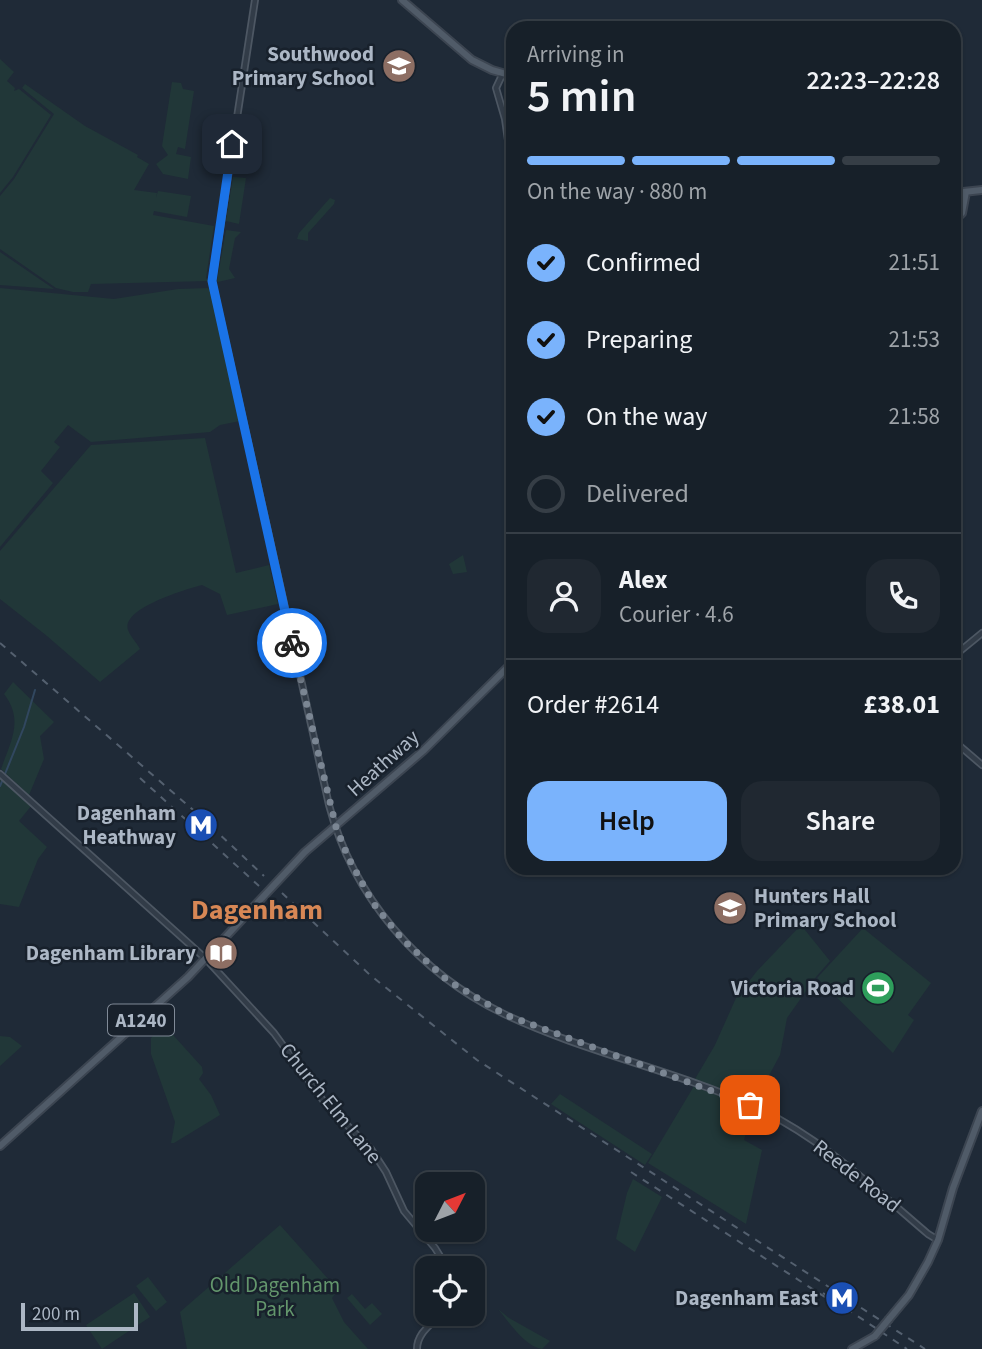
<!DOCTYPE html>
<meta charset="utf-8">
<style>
body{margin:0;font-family:"Source Sans 3",sans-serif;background:#202831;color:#f1f3f6;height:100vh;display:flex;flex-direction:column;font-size:26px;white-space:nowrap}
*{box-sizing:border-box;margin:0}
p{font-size:23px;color:#9ea3a8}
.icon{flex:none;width:38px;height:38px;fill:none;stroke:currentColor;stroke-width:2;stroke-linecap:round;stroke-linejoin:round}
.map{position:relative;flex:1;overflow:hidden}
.panel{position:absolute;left:506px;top:21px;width:455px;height:854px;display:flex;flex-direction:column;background:#172029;border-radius:21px;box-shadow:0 2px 5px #0004,0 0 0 2px #363e46}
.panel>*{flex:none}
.needle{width:46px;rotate:48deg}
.buttons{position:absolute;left:415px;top:1172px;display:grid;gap:14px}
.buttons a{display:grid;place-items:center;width:70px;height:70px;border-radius:14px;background:#172029;box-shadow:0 2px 5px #0004,0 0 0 2px #363e46;font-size:35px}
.scale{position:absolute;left:21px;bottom:18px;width:117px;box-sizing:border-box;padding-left:7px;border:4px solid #acb7c5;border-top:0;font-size:19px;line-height:24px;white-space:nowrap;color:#acb7c5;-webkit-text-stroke:5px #18212c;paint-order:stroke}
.pin{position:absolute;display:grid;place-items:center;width:60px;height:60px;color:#fff;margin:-30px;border-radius:14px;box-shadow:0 4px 10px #0006}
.courier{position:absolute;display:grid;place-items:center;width:70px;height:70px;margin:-35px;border:5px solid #1a73e8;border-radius:50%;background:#fff;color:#222;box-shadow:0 2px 9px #0007}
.headline em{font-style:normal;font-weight:600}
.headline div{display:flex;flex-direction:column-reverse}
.headline{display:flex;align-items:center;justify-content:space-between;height:119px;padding:0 21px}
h1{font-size:46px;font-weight:600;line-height:52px}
.bar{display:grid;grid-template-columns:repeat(4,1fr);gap:10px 7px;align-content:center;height:84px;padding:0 21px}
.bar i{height:9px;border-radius:5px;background:#363e46}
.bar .on{background:#7ab3fc}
.bar p{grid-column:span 4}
.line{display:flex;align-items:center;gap:18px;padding:0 21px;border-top:2px solid #363e46}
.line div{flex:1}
.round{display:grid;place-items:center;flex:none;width:74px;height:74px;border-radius:21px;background:#202831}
ol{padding:0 21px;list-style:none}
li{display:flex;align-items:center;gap:21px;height:77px}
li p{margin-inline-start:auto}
li .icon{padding:7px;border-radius:50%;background:#7ab3fc;color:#111;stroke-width:4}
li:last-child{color:#9ea3a8}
li i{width:38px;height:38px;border:4px solid #363e46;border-radius:50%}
.primary-button{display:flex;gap:14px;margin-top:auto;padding:14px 21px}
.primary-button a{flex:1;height:80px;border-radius:21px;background:#7ab3fc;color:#111;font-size:28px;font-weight:600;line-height:80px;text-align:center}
.primary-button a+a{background:#202831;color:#f1f3f6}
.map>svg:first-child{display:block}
.green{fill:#213738}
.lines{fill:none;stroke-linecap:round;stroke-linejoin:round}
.stream{stroke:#31475f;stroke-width:2}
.tertiary-casing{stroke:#4d5763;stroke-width:8}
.primary-casing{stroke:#3c4551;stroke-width:10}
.tertiary{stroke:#323c48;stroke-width:4.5}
.primary{stroke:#505b68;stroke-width:6}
.rail{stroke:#54606f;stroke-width:2;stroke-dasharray:7 7;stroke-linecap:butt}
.primary-bridge-casing{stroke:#3c4551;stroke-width:10;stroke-linecap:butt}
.primary-bridge{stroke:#505b68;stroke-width:6}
.done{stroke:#7b8693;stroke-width:7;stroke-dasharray:0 12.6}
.route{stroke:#1a73e8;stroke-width:9}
.labels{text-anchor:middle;stroke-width:5;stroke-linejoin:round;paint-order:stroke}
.shield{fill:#18212c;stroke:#808a97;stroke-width:2}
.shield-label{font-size:19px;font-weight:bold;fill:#acb7c5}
.poi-label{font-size:21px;font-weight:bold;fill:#acb7c5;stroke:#18212c;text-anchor:end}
.street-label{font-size:21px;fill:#acb7c5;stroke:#18212c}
.park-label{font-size:21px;fill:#63966c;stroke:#18212c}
.district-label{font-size:28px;font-weight:bold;fill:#d78755;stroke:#18212c}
</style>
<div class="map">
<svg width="982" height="1349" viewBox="0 0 982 1349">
<rect width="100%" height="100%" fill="#1f2a37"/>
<!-- green -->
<path class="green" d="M0,59l14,13 -7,9 8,7 -1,3 5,-2 32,26 -38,62 -13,16z
M172,82l9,1 2,6 11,2 -9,58 -7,-2 -2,7 15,3 -3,22 -25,-5 -7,-10 12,-9 -6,-9z
M25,84l60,42 53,29 -1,2 12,7 -15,26 23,3 -1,5 2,-7 33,5 -4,21 -33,-6 -1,4 61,11 -8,52 2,3 -117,3 -3,8h-15l-17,-4 -56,-39v-53l14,-17 40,-65 -32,-26z
M241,124h9l-2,47 -13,-3z
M233,177l13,1 -7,46 -13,-3z
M330,198l5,2 -1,4 -26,29v8l-11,-2 2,-6z
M226,230l15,2 -6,6 -6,31 6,9 -17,4 -1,-1z
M0,252l54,37 -54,-4z
M0,288l114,11 64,-10 32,-1 30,133 -20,4 -10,7 -119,10 -23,-17 -14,17 6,5 -19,24 12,12 -53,64z
M205,438l31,135 33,-8 9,39 -51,11 -7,-21 -18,-9c-15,4 -81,23 -74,45 2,6 9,13 12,19l-40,33 -53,-46 -47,-37v-48l91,-106z
M463,555l4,17 -14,2 -4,-10z
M13,682l41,40 -14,14 4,23 -15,36 -28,-26c10,-28 23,-49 3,-75z
M0,776l32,29 -13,16 28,26 -9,12 -19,48 -19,-3z
M801,925l29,36 -14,16 -29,41 -7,37 -28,52 -56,-22 -1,-6 20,-34 21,-47 21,-27z
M863,928l68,55 -23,32 6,5 -21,33 -76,-75z
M164,1025l38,42 1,6 -4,6 12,16 9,20 -46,28h-3l4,-21 -24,-68v-16z
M0,1036l10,1 12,9 -22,20z
M694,1086l59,23 -9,31 18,10 -16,74 -98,-61z
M560,1094l92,60 -7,11 -94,-61z
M633,1179l29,18 -27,55 -19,-13 11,-46z
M280,1225l58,65 -6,8 12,24 24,27h-181l-7,-37z
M148,1277l19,25 -11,9 -20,-25z
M134,1293l16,24 -48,32 -16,-24z
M352,1294l13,15 7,-6 10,11 -12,11 -23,-27z
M498,1309l11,9 41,23 -8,8c-17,-2 -33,-27 -44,-40z"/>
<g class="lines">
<!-- stream -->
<path class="stream" d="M5,774l19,-47 11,-37
M0,786l3,-7"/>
<!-- tertiary casing -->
<g class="tertiary-casing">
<path id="tertiary" d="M255,0l-43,281 117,524c24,92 90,168 175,209 80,38 169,56 249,92 66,30 121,82 175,128l10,6
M503,73l-7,15 9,31 8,57
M954,656l28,-23
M954,741l28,24
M0,774l206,185 68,74 51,70 46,46 15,23 18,39 31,37 13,21
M417,1349c0,-16 14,-24 24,-35"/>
</g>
<!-- primary casing -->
<g class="primary-casing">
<path id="primary" d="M402,0l70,60 20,10 21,6
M954,193l28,-3
M954,221l8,-8 4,-21
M0,1146l188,-169 117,-125 118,-101 90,-89
M889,1319l20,-24 19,-33 10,-22 15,-52 29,-77
M852,1349l23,-13"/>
</g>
<!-- tertiary -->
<use href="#tertiary" class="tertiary"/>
<!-- primary -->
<use href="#primary" class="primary"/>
<!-- rail -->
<path class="rail" d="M0,643l199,172 65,61
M140,778l119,108
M282,893l88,82 107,85 448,289
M631,1172l197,127
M823,1293l84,56"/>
<!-- primary-bridge casing -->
<g class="primary-bridge-casing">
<path id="primary-bridge" d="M875,1336l14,-17"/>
</g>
<!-- primary-bridge -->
<use href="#primary-bridge" class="primary-bridge"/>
</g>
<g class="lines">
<!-- done -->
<path class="done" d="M292,643l44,184 12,30 25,46 30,37 44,40 59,35 244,90"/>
<!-- route -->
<path class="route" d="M232,144l-20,137 80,362"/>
</g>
<!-- icons -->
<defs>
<g id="school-disc" transform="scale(1.75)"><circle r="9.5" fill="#8d6e63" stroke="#18212c"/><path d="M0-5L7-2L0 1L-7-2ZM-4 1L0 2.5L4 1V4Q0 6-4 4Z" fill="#fff"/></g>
<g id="metro-disc" transform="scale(1.75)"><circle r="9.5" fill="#1a4fb4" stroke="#18212c"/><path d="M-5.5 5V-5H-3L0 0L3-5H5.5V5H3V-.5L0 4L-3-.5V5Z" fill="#fff"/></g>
<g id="library-disc" transform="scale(1.75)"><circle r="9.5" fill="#8d6e63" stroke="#18212c"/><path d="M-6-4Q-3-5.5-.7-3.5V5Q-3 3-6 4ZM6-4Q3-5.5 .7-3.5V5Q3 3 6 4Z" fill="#fff"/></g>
<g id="stadium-disc" transform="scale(1.75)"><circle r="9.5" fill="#2e9e5b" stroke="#18212c"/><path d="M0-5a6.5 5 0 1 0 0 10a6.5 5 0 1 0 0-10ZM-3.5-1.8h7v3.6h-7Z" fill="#fff"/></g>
</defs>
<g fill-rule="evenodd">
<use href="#school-disc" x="399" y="66"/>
<use href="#metro-disc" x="201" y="825"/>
<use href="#school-disc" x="730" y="908"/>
<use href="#library-disc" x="221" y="953"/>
<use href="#stadium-disc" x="878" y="988"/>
<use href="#metro-disc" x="842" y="1298"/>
</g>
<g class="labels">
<!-- shield labels -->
<rect class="shield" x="108" y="1004.5" width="66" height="31" rx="5"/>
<g class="shield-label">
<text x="141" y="1027">A1240</text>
</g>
<!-- poi labels -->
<g class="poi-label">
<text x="374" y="61">Southwood<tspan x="374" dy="24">Primary School</tspan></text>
<text x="176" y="820">Dagenham<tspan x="176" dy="24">Heathway</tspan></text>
<text x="754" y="903" text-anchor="start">Hunters Hall<tspan x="754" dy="24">Primary School</tspan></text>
<text x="196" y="960">Dagenham Library</text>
<text x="854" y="995">Victoria Road</text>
<text x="818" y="1305">Dagenham East</text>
</g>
<!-- street labels -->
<g class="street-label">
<text transform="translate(383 763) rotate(-42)" y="7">Heathway</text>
<text transform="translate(331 1103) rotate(51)" y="7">Church Elm Lane</text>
<text transform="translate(857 1176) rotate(38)" y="7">Reede Road</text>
</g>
<!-- park labels -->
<g class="park-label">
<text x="275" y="1292">Old Dagenham<tspan x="275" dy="24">Park</tspan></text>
</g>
<!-- district labels -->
<g class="district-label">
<text x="257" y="919">Dagenham</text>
</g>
</g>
</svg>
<div class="buttons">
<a><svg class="needle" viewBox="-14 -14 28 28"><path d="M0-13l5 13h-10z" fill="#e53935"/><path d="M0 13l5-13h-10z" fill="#9ea3a8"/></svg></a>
<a><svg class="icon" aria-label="locate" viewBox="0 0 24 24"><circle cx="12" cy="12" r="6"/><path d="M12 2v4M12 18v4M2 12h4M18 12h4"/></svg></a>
</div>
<div class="scale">200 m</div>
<div class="pin" style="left:750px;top:1105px;background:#ea580c"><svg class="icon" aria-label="bag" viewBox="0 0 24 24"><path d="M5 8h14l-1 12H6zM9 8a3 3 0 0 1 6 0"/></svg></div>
<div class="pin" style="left:232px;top:144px;background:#1f2937"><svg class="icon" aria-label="home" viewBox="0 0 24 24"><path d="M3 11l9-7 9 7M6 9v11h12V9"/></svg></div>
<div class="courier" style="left:292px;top:643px"><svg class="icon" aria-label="bike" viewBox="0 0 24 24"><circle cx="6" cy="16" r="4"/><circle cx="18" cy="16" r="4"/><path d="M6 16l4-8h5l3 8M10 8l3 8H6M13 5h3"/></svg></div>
<section class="panel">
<div class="headline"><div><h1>5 min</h1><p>Arriving in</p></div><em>22:23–22:28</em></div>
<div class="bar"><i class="on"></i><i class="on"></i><i class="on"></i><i></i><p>On the way · 880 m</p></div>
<ol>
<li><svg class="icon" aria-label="check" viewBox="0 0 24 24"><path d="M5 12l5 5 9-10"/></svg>Confirmed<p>21:51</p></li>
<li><svg class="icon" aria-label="check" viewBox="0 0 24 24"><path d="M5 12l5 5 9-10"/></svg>Preparing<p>21:53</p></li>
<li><svg class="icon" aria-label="check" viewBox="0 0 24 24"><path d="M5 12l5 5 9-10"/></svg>On the way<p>21:58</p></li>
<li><i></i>Delivered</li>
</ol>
<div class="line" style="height:126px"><a class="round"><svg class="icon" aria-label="person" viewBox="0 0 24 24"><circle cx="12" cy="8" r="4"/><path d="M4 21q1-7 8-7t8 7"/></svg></a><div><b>Alex</b><p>Courier · 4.6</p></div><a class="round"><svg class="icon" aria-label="phone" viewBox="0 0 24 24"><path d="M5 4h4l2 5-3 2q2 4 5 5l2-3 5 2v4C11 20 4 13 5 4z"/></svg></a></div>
<div class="line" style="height:91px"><div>Order #2614</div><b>£38.01</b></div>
<div class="primary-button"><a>Help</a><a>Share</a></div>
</section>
</div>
